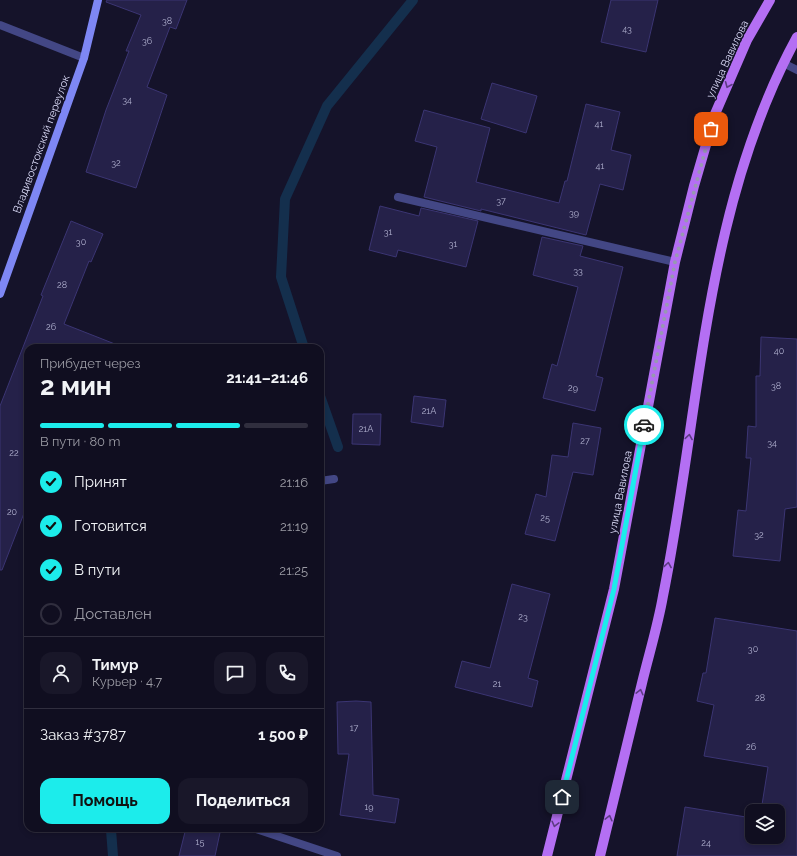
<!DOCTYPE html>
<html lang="ru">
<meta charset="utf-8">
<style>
body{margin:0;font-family:Raleway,sans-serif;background:#191729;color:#f1f3f6;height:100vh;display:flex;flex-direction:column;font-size:15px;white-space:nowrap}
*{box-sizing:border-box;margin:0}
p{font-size:13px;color:#9c9ca5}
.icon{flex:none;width:22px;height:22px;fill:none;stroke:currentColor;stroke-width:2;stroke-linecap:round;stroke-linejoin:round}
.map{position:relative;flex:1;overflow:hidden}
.details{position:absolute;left:24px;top:344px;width:300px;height:488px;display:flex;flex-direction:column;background:#100e20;border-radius:12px;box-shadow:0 2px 6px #0003,0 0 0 1px #302e3e}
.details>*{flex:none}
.buttons{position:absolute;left:745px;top:804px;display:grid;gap:8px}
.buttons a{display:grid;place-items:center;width:40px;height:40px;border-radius:8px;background:#100e20;box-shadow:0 2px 6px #0003,0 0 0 1px #302e3e;font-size:20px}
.pin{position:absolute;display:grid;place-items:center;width:34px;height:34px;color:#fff;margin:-17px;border-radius:8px;box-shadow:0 2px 6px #0006}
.courier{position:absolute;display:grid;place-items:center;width:40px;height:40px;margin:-20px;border:3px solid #1ceceb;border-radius:50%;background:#fff;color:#222;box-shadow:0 1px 5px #0007}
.head em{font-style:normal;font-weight:700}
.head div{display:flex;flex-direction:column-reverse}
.head{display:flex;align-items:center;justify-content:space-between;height:68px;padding:0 16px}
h1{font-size:26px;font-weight:700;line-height:30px}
.bar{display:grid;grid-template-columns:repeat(4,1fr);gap:6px 4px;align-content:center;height:48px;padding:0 16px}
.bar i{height:5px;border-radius:3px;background:#302e3e}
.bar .selected{background:#1ceceb}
.bar p{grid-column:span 4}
.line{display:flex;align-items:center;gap:10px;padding:0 16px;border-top:1px solid #302e3e}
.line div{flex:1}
.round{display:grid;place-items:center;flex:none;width:42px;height:42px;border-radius:12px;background:#191729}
ol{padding:0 16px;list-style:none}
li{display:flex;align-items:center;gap:12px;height:44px}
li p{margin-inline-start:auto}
li .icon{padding:4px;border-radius:50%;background:#1ceceb;color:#111;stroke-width:4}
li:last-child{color:#9c9ca5}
li i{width:22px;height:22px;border:2px solid #302e3e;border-radius:50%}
.cta{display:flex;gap:8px;margin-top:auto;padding:8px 16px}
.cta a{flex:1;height:46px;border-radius:12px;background:#1ceceb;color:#111;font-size:16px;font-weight:700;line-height:46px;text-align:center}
.cta a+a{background:#191729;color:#f1f3f6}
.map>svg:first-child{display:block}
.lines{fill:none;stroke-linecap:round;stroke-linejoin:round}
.stream{stroke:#142f4d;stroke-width:10}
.building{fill:#252149;stroke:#3b3573}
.lane{stroke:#434785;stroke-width:8}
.street{stroke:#434785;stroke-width:8}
.secondary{stroke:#7e87f4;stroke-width:8}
.primary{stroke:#b46ff3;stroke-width:10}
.oneway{stroke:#5d3c84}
.done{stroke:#9898b2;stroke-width:4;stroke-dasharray:0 7.2}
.route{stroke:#1ceceb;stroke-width:5}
.labels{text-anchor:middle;stroke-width:3;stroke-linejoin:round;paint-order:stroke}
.number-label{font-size:9px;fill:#b0b0cf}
.street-label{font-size:11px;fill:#dfdffc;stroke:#15132a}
</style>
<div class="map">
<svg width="797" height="856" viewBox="0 0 797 856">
<rect width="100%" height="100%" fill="#15132a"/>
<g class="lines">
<!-- stream -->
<path class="stream" d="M304,348l-23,-71 4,-78 42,-93 86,-106
M320,396l18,51
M111,830l2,26"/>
</g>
<!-- building -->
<path class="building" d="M107,0h80l-11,29 -6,-2 -23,60 20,8 -31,93 -50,-16 20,-62 23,-59h-3l15,-36 -35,-13z
M611,0h47l-12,52 -45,-10z
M492,83l45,13 -11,37 -45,-14z
M586,104l34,8 -9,38 20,5 -8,35 -23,-6 -14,51 -105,-26v2l-57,-14 13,-50 -22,-6 9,-31 66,18 -14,54 83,21 6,-22h2z
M380,206l39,10 2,-8 57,13 -12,46 -68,-17 -2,7 -27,-7z
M71,221l32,13 -12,28 -2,-1 -25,63 56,22 -1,2h-91v155l-26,67h-2v-164l43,-110 -2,-1z
M542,237l41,9 -3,10 43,11 -27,109 7,2 -8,33 -52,-13 9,-34 5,2 21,-79 -45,-12z
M761,337l36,2v168l-12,2 -5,52 -47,-5 5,-46 8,1 5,-53h-5l2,-32 8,1v-51h4z
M414,396l32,4 -3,27 -32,-5z
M353,414h28l-1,31 -28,-1z
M573,423l28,5 -8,47 -20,-3 -18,69 -30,-7 11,-40 10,3 6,-42 16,2z
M512,584l38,10 -22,84 10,3 -6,26 -77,-20 7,-26 28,7z
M715,618l82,13v225h-120l8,-49 67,11v19h26v-26h-17l7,-44 -64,-11 10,-51 -17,-4 6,-28h3z
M356,701l15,1 2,93 26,4 -4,24 -55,-8 9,-61h-11l-1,-52z
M186,828h35l-6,28h-36z"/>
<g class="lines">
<!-- lane -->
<path class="lane" d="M398,197l277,65
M320,481l14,-2
M253,828l84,28"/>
<!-- street -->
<path class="street" d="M0,25l84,33
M783,63l14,7"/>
<!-- secondary -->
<path class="secondary" d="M0,294l84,-236 14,-58"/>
<!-- primary -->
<path class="primary" d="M547,856l67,-267 61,-327 19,-76 21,-72 32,-74 23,-40
M600,856c14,-58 28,-116 42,-173 7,-29 16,-58 21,-87 38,-188 40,-387 134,-559"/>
</g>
<!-- one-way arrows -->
<defs><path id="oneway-chevron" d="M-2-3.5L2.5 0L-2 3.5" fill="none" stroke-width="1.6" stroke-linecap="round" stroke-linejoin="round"/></defs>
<g class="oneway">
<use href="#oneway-chevron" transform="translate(728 85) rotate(113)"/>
<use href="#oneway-chevron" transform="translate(689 437) rotate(-81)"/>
<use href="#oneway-chevron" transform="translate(668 565) rotate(-81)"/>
<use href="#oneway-chevron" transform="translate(640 692) rotate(-76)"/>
<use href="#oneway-chevron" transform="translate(609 818) rotate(-76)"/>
<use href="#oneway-chevron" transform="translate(555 824) rotate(104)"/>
</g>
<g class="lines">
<!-- done -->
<path class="done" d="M644,425l31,-163 36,-133"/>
<!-- route -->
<path class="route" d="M562,797l52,-208 30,-164"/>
</g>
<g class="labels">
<!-- number labels -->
<g class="number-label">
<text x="167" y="24">38</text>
<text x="627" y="32">43</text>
<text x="147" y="44">36</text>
<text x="127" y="103">34</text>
<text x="599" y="127">41</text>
<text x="116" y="166">32</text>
<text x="600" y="169">41</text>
<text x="501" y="204">37</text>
<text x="574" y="216">39</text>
<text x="388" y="235">31</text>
<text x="81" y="245">30</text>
<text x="453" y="247">31</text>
<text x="578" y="274">33</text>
<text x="62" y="288">28</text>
<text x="51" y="330">26</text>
<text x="779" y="354">40</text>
<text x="776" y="389">38</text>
<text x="573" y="391">29</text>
<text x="429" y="414">21А</text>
<text x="366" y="432">21А</text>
<text x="585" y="444">27</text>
<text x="772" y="446">34</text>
<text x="14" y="456">22</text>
<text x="12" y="515">20</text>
<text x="545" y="521">25</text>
<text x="759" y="538">32</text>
<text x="523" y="620">23</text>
<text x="753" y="652">30</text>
<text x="497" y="687">21</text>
<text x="760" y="701">28</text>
<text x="354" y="731">17</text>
<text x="751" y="750">26</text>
<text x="369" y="810">19</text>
<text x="200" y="845">15</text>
<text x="706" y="846">24</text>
</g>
<!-- street labels -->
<g class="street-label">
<text transform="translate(727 59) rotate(-65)" y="4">улица Вавилова</text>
<text transform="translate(41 144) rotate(-70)" y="4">Владивостокский переулок</text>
<text transform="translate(620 492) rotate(-79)" y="4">улица Вавилова</text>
</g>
</g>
</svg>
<div class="buttons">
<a><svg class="icon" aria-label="layers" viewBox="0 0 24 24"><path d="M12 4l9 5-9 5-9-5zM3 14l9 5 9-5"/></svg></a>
</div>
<div class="pin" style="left:711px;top:129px;background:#ea580c"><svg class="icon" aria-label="bag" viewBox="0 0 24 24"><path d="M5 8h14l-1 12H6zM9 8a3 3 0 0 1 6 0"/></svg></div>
<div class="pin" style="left:562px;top:797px;background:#1f2937"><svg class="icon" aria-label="home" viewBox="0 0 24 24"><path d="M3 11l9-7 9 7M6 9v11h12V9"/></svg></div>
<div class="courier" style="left:644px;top:425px"><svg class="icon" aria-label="car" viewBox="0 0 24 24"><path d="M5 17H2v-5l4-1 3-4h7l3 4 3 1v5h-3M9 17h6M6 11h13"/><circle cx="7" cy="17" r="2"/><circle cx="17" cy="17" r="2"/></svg></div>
<section class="details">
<div class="head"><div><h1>2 мин</h1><p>Прибудет через</p></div><em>21:41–21:46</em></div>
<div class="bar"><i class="selected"></i><i class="selected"></i><i class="selected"></i><i></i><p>В пути · 80 m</p></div>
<ol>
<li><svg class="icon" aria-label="check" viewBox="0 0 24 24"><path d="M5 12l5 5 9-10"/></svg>Принят<p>21:16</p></li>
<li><svg class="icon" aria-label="check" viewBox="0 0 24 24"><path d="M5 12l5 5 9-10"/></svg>Готовится<p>21:19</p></li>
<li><svg class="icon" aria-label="check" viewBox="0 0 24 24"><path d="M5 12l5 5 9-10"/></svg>В пути<p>21:25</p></li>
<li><i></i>Доставлен</li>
</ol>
<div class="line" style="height:72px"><a class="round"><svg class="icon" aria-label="person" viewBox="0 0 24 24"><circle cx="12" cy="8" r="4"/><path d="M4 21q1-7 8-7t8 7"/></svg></a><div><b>Тимур</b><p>Курьер · 4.7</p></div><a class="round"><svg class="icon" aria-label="chat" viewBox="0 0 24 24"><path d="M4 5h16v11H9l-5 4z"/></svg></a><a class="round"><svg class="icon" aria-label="phone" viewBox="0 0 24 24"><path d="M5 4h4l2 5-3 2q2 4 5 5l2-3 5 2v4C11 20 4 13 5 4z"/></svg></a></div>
<div class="line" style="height:52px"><div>Заказ #3787</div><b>1 500 ₽</b></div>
<div class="cta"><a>Помощь</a><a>Поделиться</a></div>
</section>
</div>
